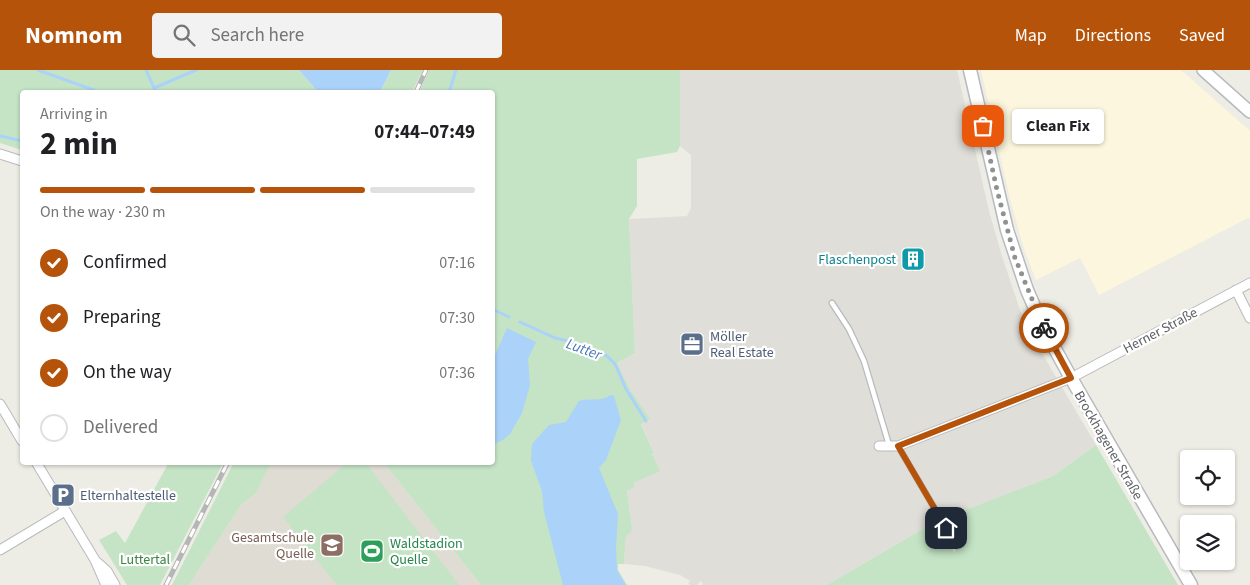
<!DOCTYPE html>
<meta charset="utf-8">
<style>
body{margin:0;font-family:"Source Sans 3",sans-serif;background:#f2f2f2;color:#202124;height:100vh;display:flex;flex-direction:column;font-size:19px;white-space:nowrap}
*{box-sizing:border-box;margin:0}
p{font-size:16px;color:#757577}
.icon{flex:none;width:28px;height:28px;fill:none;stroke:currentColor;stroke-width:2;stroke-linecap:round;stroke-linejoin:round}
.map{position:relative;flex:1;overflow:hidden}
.drawer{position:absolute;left:20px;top:20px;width:475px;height:375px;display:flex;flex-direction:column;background:#fff;border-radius:5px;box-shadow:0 1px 4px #0004}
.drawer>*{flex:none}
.controls{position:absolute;left:1180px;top:380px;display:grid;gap:10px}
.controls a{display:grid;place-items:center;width:55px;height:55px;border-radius:5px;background:#fff;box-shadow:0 1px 4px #0004;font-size:25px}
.pin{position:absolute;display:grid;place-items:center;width:42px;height:42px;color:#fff;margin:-21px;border-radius:10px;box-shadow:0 2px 8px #0006}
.courier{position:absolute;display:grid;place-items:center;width:50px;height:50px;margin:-25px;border:4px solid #b45309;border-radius:50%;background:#fff;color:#222;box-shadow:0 1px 6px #0007}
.bubble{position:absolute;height:35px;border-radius:5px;background:#fff;box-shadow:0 1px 4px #0004;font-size:16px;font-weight:700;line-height:35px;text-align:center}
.headline em{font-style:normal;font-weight:700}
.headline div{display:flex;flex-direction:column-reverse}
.headline{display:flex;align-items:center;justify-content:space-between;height:85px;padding:0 20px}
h1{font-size:32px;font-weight:700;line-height:38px}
.bar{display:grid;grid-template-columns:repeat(4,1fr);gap:8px 5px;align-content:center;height:60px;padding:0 20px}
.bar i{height:6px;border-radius:4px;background:#e0e0e0}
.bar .current{background:#b45309}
.bar p{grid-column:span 4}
ol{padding:0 20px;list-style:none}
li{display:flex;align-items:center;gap:15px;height:55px}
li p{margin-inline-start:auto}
li .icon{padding:5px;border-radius:50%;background:#b45309;color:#fff;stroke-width:4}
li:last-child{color:#757577}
li i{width:28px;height:28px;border:2px solid #e0e0e0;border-radius:50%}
header{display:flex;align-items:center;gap:30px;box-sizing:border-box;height:70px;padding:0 25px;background:#b45309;color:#fff}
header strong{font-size:24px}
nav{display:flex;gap:28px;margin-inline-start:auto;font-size:18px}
.search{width:350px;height:45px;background:#f2f2f2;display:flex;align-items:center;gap:12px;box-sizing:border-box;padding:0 18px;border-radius:5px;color:#757577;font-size:19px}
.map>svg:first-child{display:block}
.commercial{fill:#fbf6dd}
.industrial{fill:#e0ded9}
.education{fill:#dedcd3}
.green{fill:#c4e4c5}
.water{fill:#abd2f9}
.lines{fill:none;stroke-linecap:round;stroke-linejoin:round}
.stream{stroke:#abd2f9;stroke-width:3}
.service-casing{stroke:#b7babe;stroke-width:7}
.minor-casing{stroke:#b7babe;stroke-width:11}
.tertiary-casing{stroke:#b7babe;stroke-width:14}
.secondary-casing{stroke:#b6b9be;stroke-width:15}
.service{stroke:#fff;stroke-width:4.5}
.minor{stroke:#fff;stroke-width:9}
.tertiary{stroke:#fff;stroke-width:11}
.secondary{stroke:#fff;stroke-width:12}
.rail-casing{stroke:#b5b6b6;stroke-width:5}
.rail{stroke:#fff;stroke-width:3;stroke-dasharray:9;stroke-linecap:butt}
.done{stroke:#909191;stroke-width:5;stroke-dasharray:0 9}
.route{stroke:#b45309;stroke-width:6}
.labels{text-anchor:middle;stroke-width:4.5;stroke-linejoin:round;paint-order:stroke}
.culture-label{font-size:14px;fill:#0d838f;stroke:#fff;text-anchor:end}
.street-label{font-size:14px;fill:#5d6064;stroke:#fff}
.service-label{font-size:14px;fill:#4e5e75;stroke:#fff;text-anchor:start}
.education-label{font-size:14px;fill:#785e54;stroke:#fff;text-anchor:end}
.leisure-label{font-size:14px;fill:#27864d;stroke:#fff;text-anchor:start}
.park-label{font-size:14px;fill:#3c8444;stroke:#fff}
.water-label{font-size:15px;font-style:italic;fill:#4b78b2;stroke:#fff}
</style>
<header>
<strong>Nomnom</strong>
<div class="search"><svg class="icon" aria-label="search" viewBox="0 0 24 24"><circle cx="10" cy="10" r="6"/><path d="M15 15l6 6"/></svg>Search here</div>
<nav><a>Map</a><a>Directions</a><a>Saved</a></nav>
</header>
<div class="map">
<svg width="1250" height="515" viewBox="0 0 1250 515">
<rect width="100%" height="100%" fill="#eeede5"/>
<!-- commercial -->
<path class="commercial" d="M981,0h200l69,61v86l-151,78 -19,-37 -44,22 -12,-31 -14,-50z"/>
<!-- industrial -->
<path class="industrial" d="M680,0h277l32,141 13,45 20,60 14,27 60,102 -43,31 -120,47 -106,62h-125l1,-1 -3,-3 -2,4h-7l-3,-1 2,-3 -10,-6 -35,-9 -21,-2 2,-28 6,-9 -5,-37 27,-37 -13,-30 8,-3 -18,-29 -14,-28 18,-10 -6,-134 58,-3 4,-8v-53l-11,-9z"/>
<!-- education -->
<path class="education" d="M271,392l113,1 97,122h-292l52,-80 15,-12z"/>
<!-- green -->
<path class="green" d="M0,0h299l19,22h-296v58l-22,-7z
M391,0h32l-11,22h-32z
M429,0h251v76l-3,6 -40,7v47l-8,13 6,134 -18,10 14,28 19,28 -9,5 13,29 -2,1 8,17 -27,12 1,4 -7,4 5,36 -1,5 -5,4 -2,28h-6v6l9,15h-146l-97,-122 108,-1v-370h-73z
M1096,375l82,140h-351l106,-62 22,30 1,-18 -11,-17 108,-42z
M169,392l54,1 -63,122h-33l-28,-45 17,-9 9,12z
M234,392l37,1 -15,30 -15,12 -52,80h-17z
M348,392l18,1 93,122h-122l-54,-68z"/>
<!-- water -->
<path class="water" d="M299,0h92l-11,22h-62z
M507,258l29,14 -8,17 2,26 -8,28 -12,21 -7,6 -10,4v-88l2,-1z
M611,325l3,1 7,24 -15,40 -7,8 19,46 -2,32 1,24 9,15h-63l-19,-73 -2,-21 -11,-30 1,-17 17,-19 17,-3 13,-21c13,-4 18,2 32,-6z"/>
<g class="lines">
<!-- stream -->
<path class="stream" d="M38,0l61,22
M146,0l8,18
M156,22l-2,-4 42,-18
M449,22l7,-22
M0,66l22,5
M492,239l17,8
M520,252l35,16 13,3 39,15 8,8 11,25 20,32"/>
<!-- service casing -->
<g class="service-casing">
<path id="service" d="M832,233l17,26 15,32 25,84
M898,376l48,82 1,13"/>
</g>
<!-- minor casing -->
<g class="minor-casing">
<path id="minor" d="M0,84l22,7
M1236,220l14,28
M0,334l22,37
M879,376h19l173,-68 179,-95
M36,392l59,98 11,25
M0,480l65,-39
M97,492l10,9 8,14"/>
</g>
<!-- tertiary casing -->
<g class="tertiary-casing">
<path id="tertiary" d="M1203,0l47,42"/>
</g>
<!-- secondary casing -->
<g class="secondary-casing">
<path id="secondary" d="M970,0l37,160 20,60 17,39 27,49 120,207"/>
</g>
<!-- service -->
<use href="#service" class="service"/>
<!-- minor -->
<use href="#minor" class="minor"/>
<!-- tertiary -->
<use href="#tertiary" class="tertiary"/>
<!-- secondary -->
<use href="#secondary" class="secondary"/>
<!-- rail casing -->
<g class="rail-casing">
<path id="rail" d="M416,22l10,-22
M166,515l62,-123"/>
</g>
<!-- rail -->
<use href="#rail" class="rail"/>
</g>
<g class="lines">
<!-- done -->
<path class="done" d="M983,56l14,64 18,68 29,70"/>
<!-- route -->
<path class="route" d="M946,458l-48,-82 173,-68 -27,-50"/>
</g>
<!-- icons -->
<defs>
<g id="building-square" transform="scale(1.25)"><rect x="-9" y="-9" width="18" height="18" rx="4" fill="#0f9aa8" stroke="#fff"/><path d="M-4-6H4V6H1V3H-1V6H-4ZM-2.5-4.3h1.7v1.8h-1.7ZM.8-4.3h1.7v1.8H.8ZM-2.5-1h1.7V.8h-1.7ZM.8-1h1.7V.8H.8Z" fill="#fff"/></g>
<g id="office-square" transform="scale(1.25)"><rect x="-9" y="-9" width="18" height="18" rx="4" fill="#5c6f8a" stroke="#fff"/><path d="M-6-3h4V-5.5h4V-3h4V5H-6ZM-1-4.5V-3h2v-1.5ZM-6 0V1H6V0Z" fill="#fff"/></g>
<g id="parking-square" transform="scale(1.25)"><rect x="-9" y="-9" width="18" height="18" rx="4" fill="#5c6f8a" stroke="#fff"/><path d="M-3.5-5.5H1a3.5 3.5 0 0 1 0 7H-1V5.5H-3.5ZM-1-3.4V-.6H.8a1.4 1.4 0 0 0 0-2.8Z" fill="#fff"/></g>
<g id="school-square" transform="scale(1.25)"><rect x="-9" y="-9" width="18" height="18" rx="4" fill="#8d6e63" stroke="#fff"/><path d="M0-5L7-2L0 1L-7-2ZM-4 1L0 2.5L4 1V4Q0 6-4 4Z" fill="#fff"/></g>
<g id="stadium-square" transform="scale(1.25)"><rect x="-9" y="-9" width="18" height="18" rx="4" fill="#2e9e5b" stroke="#fff"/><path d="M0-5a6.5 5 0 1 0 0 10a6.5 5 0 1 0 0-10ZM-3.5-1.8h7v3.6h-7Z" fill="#fff"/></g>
</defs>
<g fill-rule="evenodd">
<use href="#building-square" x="913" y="189"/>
<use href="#office-square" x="692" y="274"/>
<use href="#parking-square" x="63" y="425"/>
<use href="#school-square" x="332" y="475"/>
<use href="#stadium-square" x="372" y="481"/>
</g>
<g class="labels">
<!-- culture labels -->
<g class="culture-label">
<text x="896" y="194">Flaschenpost</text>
</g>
<!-- street labels -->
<g class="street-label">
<text transform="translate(1160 260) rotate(-28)" y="5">Herner Straße</text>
<text transform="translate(1109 375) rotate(60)" y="5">Brockhagener Straße</text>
</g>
<!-- service labels -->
<g class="service-label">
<text x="710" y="271">Möller<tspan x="710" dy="16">Real Estate</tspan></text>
<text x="80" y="430">Elternhaltestelle</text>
</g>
<!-- education labels -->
<g class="education-label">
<text x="314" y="472">Gesamtschule<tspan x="314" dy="16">Quelle</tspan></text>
</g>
<!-- leisure labels -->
<g class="leisure-label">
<text x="390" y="478">Waldstadion<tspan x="390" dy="16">Quelle</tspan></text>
</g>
<!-- park labels -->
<g class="park-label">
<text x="145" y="494">Luttertal</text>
</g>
<!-- water labels -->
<g class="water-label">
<text transform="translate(584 279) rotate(20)" y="5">Lutter</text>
</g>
</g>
</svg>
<div class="controls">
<a><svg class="icon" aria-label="locate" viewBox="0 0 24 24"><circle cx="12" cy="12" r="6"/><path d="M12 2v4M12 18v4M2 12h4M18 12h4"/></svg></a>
<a><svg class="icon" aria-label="layers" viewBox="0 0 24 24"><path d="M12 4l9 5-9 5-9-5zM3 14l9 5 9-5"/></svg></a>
</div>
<div class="pin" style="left:983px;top:56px;background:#ea580c"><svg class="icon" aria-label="bag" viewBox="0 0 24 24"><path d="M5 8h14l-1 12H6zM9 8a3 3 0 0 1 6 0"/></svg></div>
<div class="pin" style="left:946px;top:458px;background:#1f2937"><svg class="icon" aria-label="home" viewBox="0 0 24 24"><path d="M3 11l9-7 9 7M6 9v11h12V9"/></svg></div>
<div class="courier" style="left:1044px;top:258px"><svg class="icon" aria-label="bike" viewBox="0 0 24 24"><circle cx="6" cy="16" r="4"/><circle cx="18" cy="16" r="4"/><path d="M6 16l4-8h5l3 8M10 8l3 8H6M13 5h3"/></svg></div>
<div class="bubble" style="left:1012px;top:39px;width:92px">Clean Fix</div>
<section class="drawer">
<div class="headline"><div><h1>2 min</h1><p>Arriving in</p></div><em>07:44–07:49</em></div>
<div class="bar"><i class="current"></i><i class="current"></i><i class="current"></i><i></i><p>On the way · 230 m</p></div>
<ol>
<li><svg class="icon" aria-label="check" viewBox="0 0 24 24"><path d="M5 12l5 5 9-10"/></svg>Confirmed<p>07:16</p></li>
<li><svg class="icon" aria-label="check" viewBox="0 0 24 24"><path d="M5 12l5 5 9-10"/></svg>Preparing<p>07:30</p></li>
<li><svg class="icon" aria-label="check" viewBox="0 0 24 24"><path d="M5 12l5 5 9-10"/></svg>On the way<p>07:36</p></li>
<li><i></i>Delivered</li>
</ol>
</section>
</div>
